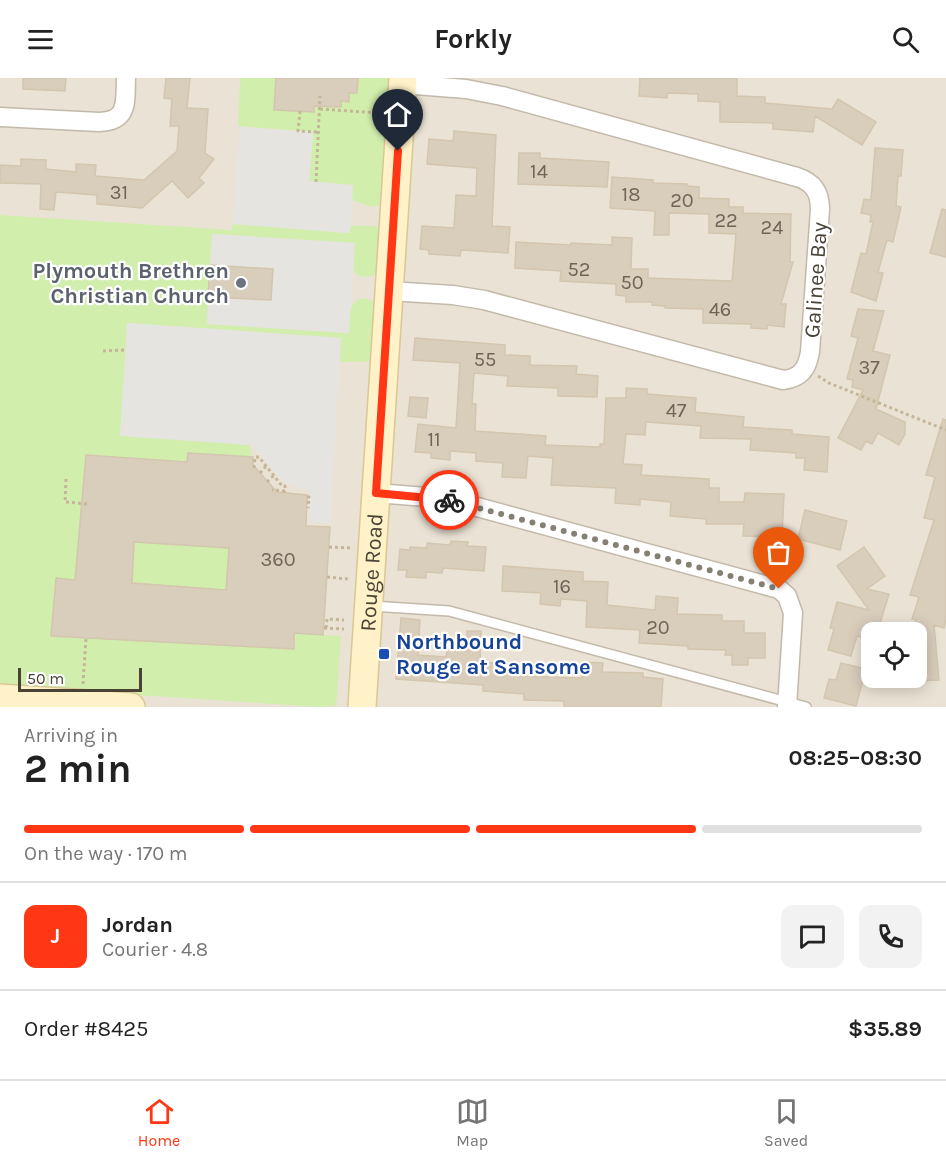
<!DOCTYPE html>
<meta charset="utf-8">
<style>
body{margin:0;font-family:Karla,sans-serif;background:#f2f2f2;color:#222;height:100vh;display:flex;flex-direction:column;font-size:22px;white-space:nowrap}
*{box-sizing:border-box;margin:0}
p{font-size:20px;color:#767676}
.icon{flex:none;width:33px;height:33px;fill:none;stroke:currentColor;stroke-width:2;stroke-linecap:round;stroke-linejoin:round}
.map{position:relative;height:629px;overflow:hidden}
.sheet{display:flex;flex-direction:column;background:#fff;flex:1}
.sheet>*{flex:none}
.controls{position:absolute;left:861px;top:544px;display:grid;gap:12px}
.controls a{display:grid;place-items:center;width:66px;height:66px;border-radius:12px;background:#fff;box-shadow:0 3px 15px #0003;font-size:30px}
.scale{position:absolute;left:18px;bottom:15px;width:124px;box-sizing:border-box;padding-left:6px;border:3px solid #4a4235;border-top:0;font-size:16px;line-height:21px;white-space:nowrap;color:#4a4235;-webkit-text-stroke:4px #fff;paint-order:stroke}
.pin{position:absolute;display:grid;place-items:center;width:51px;height:51px;color:#fff;margin:-62px -26px;border-radius:50% 50% 50% 0;rotate:-45deg;box-shadow:0 0 6px #0007}
.pin .icon{rotate:45deg}
.courier{position:absolute;display:grid;place-items:center;width:60px;height:60px;margin:-30px;border:4px solid #ff3715;border-radius:50%;background:#fff;color:#222;box-shadow:0 2px 8px #0007}
.headline em{font-style:normal;font-weight:700}
.headline div{display:flex;flex-direction:column-reverse}
.headline{display:flex;align-items:center;justify-content:space-between;height:102px;padding:0 24px}
h1{font-size:39px;font-weight:700;line-height:45px}
.bar{display:grid;grid-template-columns:repeat(4,1fr);gap:9px 6px;align-content:center;height:72px;padding:0 24px}
.bar i{height:8px;border-radius:4px;background:#e0e0e0}
.bar .current{background:#ff3715}
.bar p{grid-column:span 4}
.line{display:flex;align-items:center;gap:15px;padding:0 24px;border-top:2px solid #e0e0e0}
.line div{flex:1}
.round{display:grid;place-items:center;flex:none;width:63px;height:63px;border-radius:12px;background:#f2f2f2}
header{display:flex;justify-content:space-between;align-items:center;height:78px;padding:0 24px;background:#fff;font-size:27px;font-weight:700}
.dock{display:flex;justify-content:space-around;align-items:center;height:84px;border-top:2px solid #e0e0e0;background:#fff;font-size:16px;color:#767676}
.dock a{display:grid;justify-items:center;gap:3px}
.dock .current{color:#ff3715}
.map>svg:first-child{display:block}
.residential{fill:#eae3d5;fill-rule:evenodd}
.green{fill:#d1eead}
.parking{fill:#e6e4e0}
.building{fill:#d9cdbc;stroke:#d4c5ae;stroke-width:1.5;fill-rule:evenodd}
.lines{fill:none;stroke-linecap:round;stroke-linejoin:round}
.lane-casing{stroke:#c2b9a9;stroke-width:12}
.street-casing{stroke:#c2b9a9;stroke-width:21}
.secondary-casing{stroke:#dac793;stroke-width:30}
.path{stroke:#c6b699;stroke-width:3;stroke-dasharray:3 3;stroke-linecap:butt}
.lane{stroke:#fff;stroke-width:9}
.street{stroke:#fff;stroke-width:18}
.secondary{stroke:#fff2c8;stroke-width:27}
.done{stroke:#867f74;stroke-width:6;stroke-dasharray:0 10.8}
.route{stroke:#ff3715;stroke-width:8}
.worship-dot{fill:#6b7280;stroke:#fff;stroke-width:2}
.transit-dot{fill:#1a4fb4;stroke:#fff;stroke-width:2}
.labels{text-anchor:middle;stroke-width:4.5;stroke-linejoin:round;paint-order:stroke}
.number-label{font-size:20px;fill:#6e6557}
.worship-label{font-size:22px;font-weight:bold;fill:#5b616d;stroke:#fff;text-anchor:end}
.street-label{font-size:22px;fill:#4a4235;stroke:#fff}
.transit-label{font-size:22px;font-weight:bold;fill:#164399;stroke:#fff;text-anchor:start}
</style>
<header><svg class="icon" aria-label="menu" viewBox="0 0 24 24"><path d="M4 6h16M4 12h16M4 18h16"/></svg>Forkly<svg class="icon" aria-label="search" viewBox="0 0 24 24"><circle cx="10" cy="10" r="6"/><path d="M15 15l6 6"/></svg></header>
<div class="map">
<svg width="946" height="629" viewBox="0 0 946 629">
<rect width="100%" height="100%" fill="#f6f1e8"/>
<!-- residential -->
<path class="residential" d="M0,0h946v629h-946zM872,555h44v45h-44z"/>
<!-- green -->
<path class="green" d="M240,0h151l-9,127 -10,2 -20,-7 1,-15 -44,-3 4,-50 -75,-6z
M0,137l232,15v-6l117,9 1,-7h26l5,2 -3,44c-6,6 -15,6 -22,2l-3,-6 1,-25 -142,-9 -4,90 140,9c2,-12 -2,-32 14,-34 6,-1 10,1 13,5l-3,55 -5,3h-27l1,-24 -213,-15 -8,112 130,10 1,12 -63,-4 -1,9 -101,-7 -10,113 10,13 -30,-2 -5,56 243,13v-15l47,3 -4,62 -2,8 -15,1 -320,-21z
M134,464l95,6 -3,42 -107,-7 13,-12z"/>
<!-- parking -->
<path class="parking" d="M240,49l73,5 -4,49 44,4 -3,48 -117,-9z
M212,156l143,9 -6,90 -142,-9 1,-27 65,-28 -63,-4z
M127,245l214,15 -11,185 -20,-1v-31l-25,-8 -34,-38 -131,-9z"/>
<!-- building -->
<path class="building" d="M23,0h43l-1,13 -42,-2z
M166,0h24l-3,30 21,1 -3,44 9,6 -15,19 5,5 -16,15 -16,-17 -30,27 -45,-4v-9l-41,-3 -2,18 -14,-1 1,-25 -41,-1v-18l21,1v-7l25,1v9l30,3v-8l20,1 -1,11 49,4 33,-29 2,-25h-9l2,-27 -8,-1z
M276,0h82l-1,15h-8v9l-8,-1v6l-27,-1v6l-40,-2z
M640,0h97v18l28,1v6l67,6 6,-10 38,23 -14,23 -47,-29 -2,16 -40,-3v-6l-53,-1v-20l-22,-1v-7l-31,-1v5l-28,-2z
M454,53l42,4 -4,91 18,1 -2,26 -47,-3 -1,6 -31,-2v-4l-9,-1 2,-23 32,2 2,-33 20,1 1,-28 -50,-4 2,-25 24,2z
M875,70l28,2 -2,26h-3l-2,30 5,1 -8,35 -6,-2 -9,32 5,1 -7,28 -25,-9 10,-39 5,1 7,-32h-3l1,-7 -10,-2 3,-14 7,1z
M519,75h21v5l69,4 -2,25 -89,-3z
M612,99l41,3v3l34,1v2l12,1v11l30,1v8h14v6l48,1 -1,48h3l-12,42h5l-2,23 -17,-2v4l-16,-1v-4l-48,-1v-14l-38,-1v-2l-13,-1v-3h-26v-6l-10,-1v-11l-56,-3 1,-10 -46,-3 1,-26 55,3v-2l41,2v-8l20,1 -1,31h17v9l84,3 4,-47 -27,-1v-19l-40,-1v22h-15l1,-24 -45,-3z
M942,131l4,1v47l-16,-4z
M210,187l63,4 -2,31 -63,-3z
M858,231l26,2 -11,40 17,4 -14,54 29,13v12l-6,11 -21,-12 -6,11 -6,-3 -5,9 -23,-12 25,-48 -11,-3 1,-7 -6,-1 11,-41 -7,-2z
M415,260l90,7v10l25,1v9l47,1 -1,8 22,2 -1,21 -39,-1v-8l-51,-2 1,-10 -34,-3 -2,31h4l-1,27 71,5 -1,9 55,2v-3h4l2,-46h20v-10l21,1v5l49,4 -1,14 49,5 -1,10 49,3v4l37,3 -2,35 -23,-2 1,-12h-9v-5l-46,-3 1,-11 -51,-1 1,-12 -55,-4 -1,13 -19,-1 -3,30 19,1 -1,10 68,4v9h10v14h25l1,-9 39,1 -2,43 -39,-1 1,-12h-38v-5l-36,-3 1,-14 -31,-3v6l-25,-2 1,-15 -65,-3 2,-27 -25,-2 -2,22 -24,-1 1,-14 -27,-2v-8l-26,-2v9l-19,-2v-5l-16,-1 3,-28 38,4 4,-65 -47,-3z
M410,319l18,1 -2,20 -18,-2z
M943,341l3,1v200l-2,8 -10,-3 5,55 -23,1v-61l-4,-1 7,-22 -9,-2 24,-75 -10,-2 11,-41 -9,-2z
M188,375l65,4v8l24,27 30,3 -1,31 24,1 -7,108 -29,-2v16l-243,-13 5,-58 19,2 11,-125 101,7zM134,464l95,6 -3,42 -94,-7z
M805,432l42,11 -7,29 -42,-11z
M451,463l17,1 -1,4 19,1 -2,24 -41,-3 -1,5 -16,-1v6l-20,-1 1,-7h-9l2,-21 10,1v-3l17,1v-5l23,2z
M864,469l21,29 -18,13 22,5 -12,39h-5v7l-15,-4 -6,20 -23,-6 6,-21 -4,-1 7,-26 32,8 -32,-44z
M503,488l80,6v9l25,1 -1,23 48,5 1,-14 22,2 -1,16 45,1v6h22v12h21v25h-17v7h-16v-10h-7l1,-5 -38,-1v-3l-49,-3 1,-13 -54,-3 1,-26 -26,-2 -1,7 -20,-2 1,-11 -39,-2z
M401,540l19,2 -2,35 28,2 1,-7 20,1v-20h14l-1,31 39,3v11l63,2 1,-16 20,1 -1,9 41,1v4l20,2 -2,28h-97v-6l-40,-1v-6l-41,-3v-6l-87,-6z
M841,585l25,6 -10,37 -32,-8 5,-19 7,1z"/>
<g class="lines">
<!-- lane casing -->
<g class="lane-casing">
<path id="lane" d="M371,528l78,5 357,96"/>
</g>
<!-- street casing -->
<g class="street-casing">
<path id="street" d="M0,39l99,5c30,-1 26,-20 27,-44
M389,213l64,4 31,5 299,80c18,-2 24,-11 27,-28l10,-143c0,-17 -7,-27 -23,-32l-295,-81 -36,-7 -63,-5
M376,415l50,4 40,7 313,85 8,7 6,17 -6,94"/>
</g>
<!-- secondary casing -->
<g class="secondary-casing">
<g id="secondary">
<path d="M0,620l131,9"/>
<path id="s1" d="M362,629l41,-629"/>
</g>
</g>
<!-- path -->
<path class="path" d="M320,31l59,4
M300,33l-2,20 20,1
M316,104l4,-86
M103,273l23,-1
M818,298l11,7 117,47
M254,390l1,-11h4l23,29h3v5l-13,-1
M260,395l6,-7
M66,401l-1,23 23,2
M267,404l7,-7
M307,419h2l-1,11
M329,469l21,1
M327,499l21,2
M324,550l20,1
M326,550l1,-9 17,1
M83,606l3,-46"/>
<!-- lane -->
<use href="#lane" class="lane"/>
<!-- street -->
<use href="#street" class="street"/>
<!-- secondary -->
<use href="#secondary" class="secondary"/>
</g>
<g class="lines">
<!-- done -->
<path class="done" d="M449,422l330,89"/>
<!-- route -->
<path class="route" d="M398,73l-22,342 73,7"/>
</g>
<!-- markers -->
<circle class="worship-dot" cx="241" cy="205" r="6"/>
<rect class="transit-dot" x="378" y="570" width="12" height="12" rx="3"/>
<g class="labels">
<!-- number labels -->
<g class="number-label">
<text x="539" y="100">14</text>
<text x="119" y="121">31</text>
<text x="631" y="123">18</text>
<text x="682" y="129">20</text>
<text x="726" y="149">22</text>
<text x="772" y="156">24</text>
<text x="579" y="198">52</text>
<text x="632" y="211">50</text>
<text x="720" y="238">46</text>
<text x="485" y="288">55</text>
<text x="869" y="296">37</text>
<text x="676" y="339">47</text>
<text x="434" y="368">11</text>
<text x="278" y="488">360</text>
<text x="562" y="515">16</text>
<text x="658" y="556">20</text>
</g>
<!-- worship labels -->
<g class="worship-label">
<text x="229" y="200">Plymouth Brethren<tspan x="229" dy="25">Christian Church</tspan></text>
</g>
<!-- street labels -->
<g class="street-label">
<text transform="translate(815 202) rotate(-86)" y="8">Galinee Bay</text>
<text dy="8" stroke="none"><textPath href="#s1" startOffset="135">Rouge Road</textPath></text>
</g>
<!-- transit labels -->
<g class="transit-label">
<text x="396" y="571">Northbound<tspan x="396" dy="25">Rouge at Sansome</tspan></text>
</g>
</g>
</svg>
<div class="controls">
<a><svg class="icon" aria-label="locate" viewBox="0 0 24 24"><circle cx="12" cy="12" r="6"/><path d="M12 2v4M12 18v4M2 12h4M18 12h4"/></svg></a>
</div>
<div class="scale">50 m</div>
<div class="pin" style="left:779px;top:511px;background:#ea580c"><svg class="icon" aria-label="bag" viewBox="0 0 24 24"><path d="M5 8h14l-1 12H6zM9 8a3 3 0 0 1 6 0"/></svg></div>
<div class="pin" style="left:398px;top:73px;background:#1f2937"><svg class="icon" aria-label="home" viewBox="0 0 24 24"><path d="M3 11l9-7 9 7M6 9v11h12V9"/></svg></div>
<div class="courier" style="left:449px;top:422px"><svg class="icon" aria-label="bike" viewBox="0 0 24 24"><circle cx="6" cy="16" r="4"/><circle cx="18" cy="16" r="4"/><path d="M6 16l4-8h5l3 8M10 8l3 8H6M13 5h3"/></svg></div>
</div>
<section class="sheet">
<div class="headline"><div><h1>2 min</h1><p>Arriving in</p></div><em>08:25–08:30</em></div>
<div class="bar"><i class="current"></i><i class="current"></i><i class="current"></i><i></i><p>On the way · 170 m</p></div>
<div class="line" style="height:108px"><b class="round" style="background:#ff3715;color:#fff">J</b><div><b>Jordan</b><p>Courier · 4.8</p></div><a class="round"><svg class="icon" aria-label="chat" viewBox="0 0 24 24"><path d="M4 5h16v11H9l-5 4z"/></svg></a><a class="round"><svg class="icon" aria-label="phone" viewBox="0 0 24 24"><path d="M5 4h4l2 5-3 2q2 4 5 5l2-3 5 2v4C11 20 4 13 5 4z"/></svg></a></div>
<div class="line" style="height:78px"><div>Order #8425</div><b>$35.89</b></div>
</section>
<nav class="dock">
<a class="current"><svg class="icon" aria-label="home" viewBox="0 0 24 24"><path d="M3 11l9-7 9 7M6 9v11h12V9"/></svg>Home</a>
<a><svg class="icon" aria-label="map" viewBox="0 0 24 24"><path d="M3 6l6-2 6 2 6-2v14l-6 2-6-2-6 2zM9 4v14M15 6v14"/></svg>Map</a>
<a><svg class="icon" aria-label="saved" viewBox="0 0 24 24"><path d="M7 4h10v16l-5-4-5 4z"/></svg>Saved</a>
</nav>
